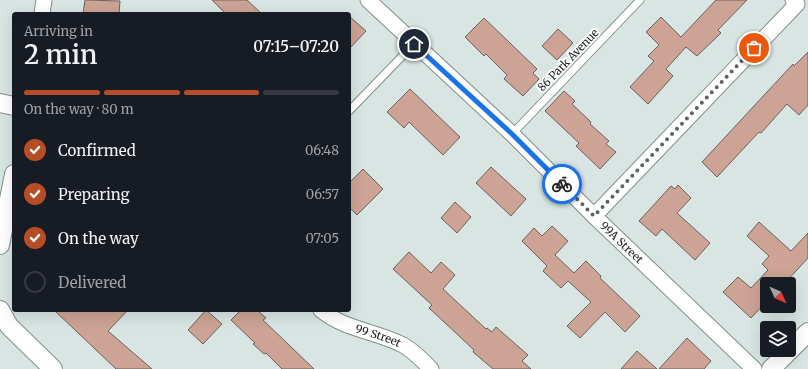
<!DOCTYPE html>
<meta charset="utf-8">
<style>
body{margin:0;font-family:Merriweather,serif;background:#20242c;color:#f1f3f6;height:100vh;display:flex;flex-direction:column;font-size:15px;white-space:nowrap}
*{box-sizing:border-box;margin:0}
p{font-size:13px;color:#9ea1a6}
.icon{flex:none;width:22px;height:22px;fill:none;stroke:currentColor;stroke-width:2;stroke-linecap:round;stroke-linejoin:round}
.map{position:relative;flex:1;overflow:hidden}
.side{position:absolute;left:12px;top:12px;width:339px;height:300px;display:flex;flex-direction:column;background:#171b24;border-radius:4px;box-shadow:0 4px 16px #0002}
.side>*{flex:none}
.needle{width:26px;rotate:134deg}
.tools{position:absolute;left:760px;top:277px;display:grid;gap:8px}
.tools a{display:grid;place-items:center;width:36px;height:36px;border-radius:4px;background:#171b24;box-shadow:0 4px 16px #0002;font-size:20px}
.pin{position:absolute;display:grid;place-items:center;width:34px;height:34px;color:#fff;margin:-17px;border:2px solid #fff;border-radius:50%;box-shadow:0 1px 4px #0007}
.courier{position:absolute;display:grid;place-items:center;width:40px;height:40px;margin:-20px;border:3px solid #1a73e8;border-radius:50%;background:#fff;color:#222;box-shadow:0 1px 5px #0007}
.overview em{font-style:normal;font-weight:600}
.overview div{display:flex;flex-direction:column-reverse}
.overview{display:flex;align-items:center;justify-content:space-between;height:68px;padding:0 12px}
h1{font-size:26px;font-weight:600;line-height:30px}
.bar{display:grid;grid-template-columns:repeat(4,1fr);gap:6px 4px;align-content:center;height:48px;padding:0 12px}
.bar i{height:5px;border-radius:3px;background:#363941}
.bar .selected{background:#b54e26}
.bar p{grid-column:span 4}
ol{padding:0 12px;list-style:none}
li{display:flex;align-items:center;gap:12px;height:44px}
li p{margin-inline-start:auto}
li .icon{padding:4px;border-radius:50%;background:#b54e26;color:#fff;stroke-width:4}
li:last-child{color:#9ea1a6}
li i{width:22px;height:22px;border:2px solid #363941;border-radius:50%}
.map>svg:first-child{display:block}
.building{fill:#cca394;stroke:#6c625e}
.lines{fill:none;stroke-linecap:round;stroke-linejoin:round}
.service-casing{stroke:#828e8c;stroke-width:9}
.minor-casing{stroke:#828e8c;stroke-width:17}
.tertiary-casing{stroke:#828e8c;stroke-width:20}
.service{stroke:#fff;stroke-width:7}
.minor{stroke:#fff;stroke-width:15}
.tertiary{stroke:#fff;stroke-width:18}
.done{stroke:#5c6462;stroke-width:4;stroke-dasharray:0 7.2}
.route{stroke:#1a73e8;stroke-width:5}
.labels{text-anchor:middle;stroke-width:4;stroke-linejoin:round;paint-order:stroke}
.street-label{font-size:11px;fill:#191e1d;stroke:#fff}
</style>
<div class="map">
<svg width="808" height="369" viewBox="0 0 808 369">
<rect width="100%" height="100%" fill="#d8e5e2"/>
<!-- building -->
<path class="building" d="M85,0l35,1 -1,13h-36z
M212,0h35l15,14h-36z
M716,0h31l-29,30 3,3 -24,23 -11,-9 -20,22 7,7 -25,28 -18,-17 24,-26 -6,-5 11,-11 -13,-13 15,-15 20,20z
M349,16l17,15 -17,18z
M484,18l53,51 -4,4 6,6 -16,17 -19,-17 3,-4 -21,-21 -2,2 -19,-19z
M558,29l15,14 -16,17 -15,-14z
M808,52v53l-9,10 -12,-11 -26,29 -2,-1 -42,45 -15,-15 91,-98 1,2z
M410,89l50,48 -17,18 -34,-33 -5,6 -17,-16z
M564,91l11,10 -3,3 19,18 -1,2 19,17 -3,3 10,8 -16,17 -24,-23 3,-3 -34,-32z
M491,167l35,32 -15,17 -35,-33z
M363,169l20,20 -26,26 -8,-8v-24z
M678,185l13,13 -14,15 33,30 -15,17 -33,-31 -6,7 -17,-15 32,-35 4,3z
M455,202l16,15 -14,16 -16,-15z
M759,222l32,29 17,-18v25l-24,26h-17v17l-16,17 -28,-26 15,-15 13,11 17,-18 -6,-6 7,-8 -22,-20z
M552,226l16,15 -13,14 19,18 12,-12 15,15 -1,2 40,38 -15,16 -20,-20 -25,26 -13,-12 24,-24 -23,-21 -7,7 -18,-17 4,-5 -25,-25 12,-13 8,8z
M409,252l22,21 10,-11 14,13 -12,14 43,40 1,-1 5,4 4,-5 32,28 -6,6 9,8h-38l-20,-17 1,-2 -45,-42 3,-3 -39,-36z
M54,310h74l-20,21 44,38h-36z
M206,310l16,14 -19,20 -15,-14z
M241,310h16l9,8 -3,2 51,49h-32l-16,-16 -2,1 -11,-10 2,-1 -24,-23z
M687,338l24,23 -7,8h-45z
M637,351l20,18h-36z"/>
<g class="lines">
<!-- service casing -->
<g class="service-casing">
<path id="service" d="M349,111l65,-67
M512,134l128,-134"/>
</g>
<!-- minor casing -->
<g class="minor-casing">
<g id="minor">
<path id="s1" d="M368,0l144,134 82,82 160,153"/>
<path d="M42,14l2,-14"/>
<path d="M594,216l203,-212 -4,-4"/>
<path id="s2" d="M321,310c24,20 55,21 82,35 11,6 19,15 28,24"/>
</g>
</g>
<!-- tertiary casing -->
<g class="tertiary-casing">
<path id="tertiary" d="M0,103l14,3
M0,245l14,-71
M0,310l9,16 44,43
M771,369l37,-37"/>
</g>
<!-- service -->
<use href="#service" class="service"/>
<!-- minor -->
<use href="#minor" class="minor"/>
<!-- tertiary -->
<use href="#tertiary" class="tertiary"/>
</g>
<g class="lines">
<!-- done -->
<path class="done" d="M562,184l32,32 160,-168"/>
<!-- route -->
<path class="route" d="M414,44l98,90 50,50"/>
</g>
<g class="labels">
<!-- street labels -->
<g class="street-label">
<text transform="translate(568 60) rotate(-46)" y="4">86 Park Avenue</text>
<text dy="4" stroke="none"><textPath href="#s1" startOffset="351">99A Street</textPath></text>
<text dy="4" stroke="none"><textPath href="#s2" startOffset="63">99 Street</textPath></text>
</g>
</g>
</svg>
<div class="tools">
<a><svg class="needle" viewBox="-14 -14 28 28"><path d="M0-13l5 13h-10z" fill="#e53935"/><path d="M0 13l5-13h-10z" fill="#9ea1a6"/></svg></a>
<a><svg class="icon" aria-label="layers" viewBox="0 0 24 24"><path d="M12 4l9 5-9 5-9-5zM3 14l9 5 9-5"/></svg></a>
</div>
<div class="pin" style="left:754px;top:48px;background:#ea580c"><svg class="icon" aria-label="bag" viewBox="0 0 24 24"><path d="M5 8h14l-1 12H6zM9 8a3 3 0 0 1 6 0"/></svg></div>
<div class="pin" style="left:414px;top:44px;background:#1f2937"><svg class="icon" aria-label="home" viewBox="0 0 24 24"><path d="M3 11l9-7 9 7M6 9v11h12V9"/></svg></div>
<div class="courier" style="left:562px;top:184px"><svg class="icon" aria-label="bike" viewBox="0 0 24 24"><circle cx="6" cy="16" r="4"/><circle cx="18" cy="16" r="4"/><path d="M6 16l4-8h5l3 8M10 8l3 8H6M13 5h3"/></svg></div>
<section class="side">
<div class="overview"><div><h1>2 min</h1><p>Arriving in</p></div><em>07:15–07:20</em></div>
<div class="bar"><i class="selected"></i><i class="selected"></i><i class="selected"></i><i></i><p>On the way · 80 m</p></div>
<ol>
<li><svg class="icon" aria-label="check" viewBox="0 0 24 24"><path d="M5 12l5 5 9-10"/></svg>Confirmed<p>06:48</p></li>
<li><svg class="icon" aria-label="check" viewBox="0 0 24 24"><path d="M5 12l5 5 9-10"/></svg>Preparing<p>06:57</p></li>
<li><svg class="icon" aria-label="check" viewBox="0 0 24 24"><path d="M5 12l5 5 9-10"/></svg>On the way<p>07:05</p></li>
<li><i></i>Delivered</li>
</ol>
</section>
</div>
